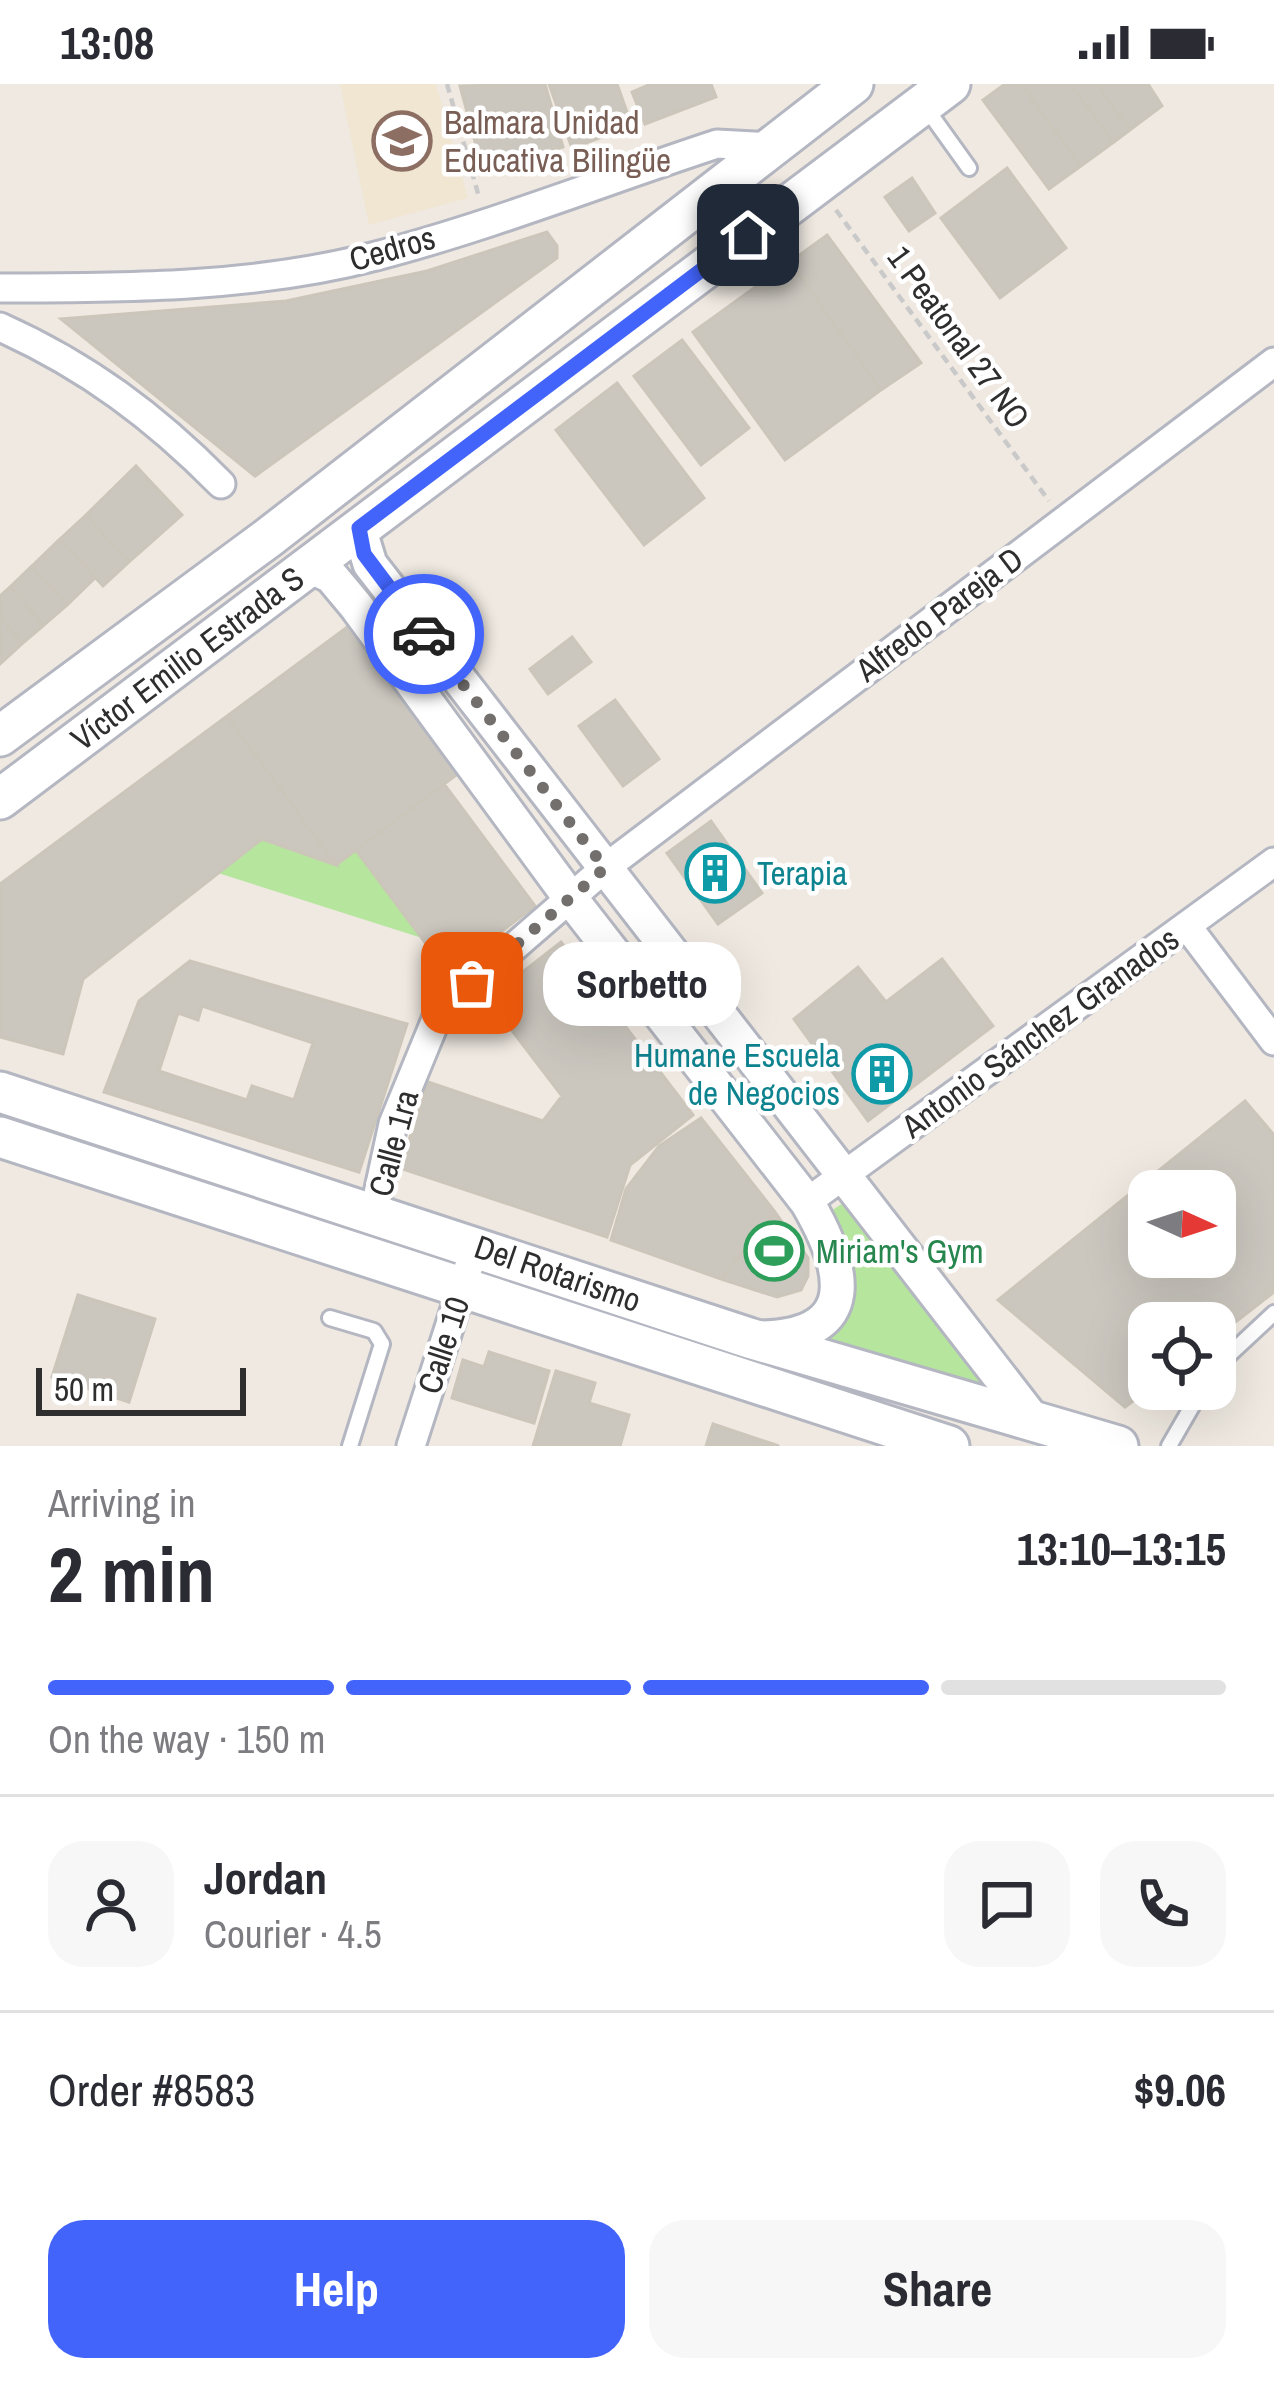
<!DOCTYPE html>
<meta charset="utf-8">
<style>
body{margin:0;font-family:"Archivo Narrow",sans-serif;background:#f7f7f7;color:#2b2b33;height:100vh;display:flex;flex-direction:column;font-size:45px;white-space:nowrap}
*{box-sizing:border-box;margin:0}
p{font-size:39px;color:#7c7c81}
.icon{flex:none;width:66px;height:66px;fill:none;stroke:currentColor;stroke-width:2;stroke-linecap:round;stroke-linejoin:round}
.map{position:relative;height:1362px;overflow:hidden}
.sheet{display:flex;flex-direction:column;background:#fff;flex:1}
.sheet>*{flex:none}
.needle{width:78px;rotate:93deg}
.fabs{position:absolute;left:1128px;top:1086px;display:grid;gap:24px}
.fabs a{display:grid;place-items:center;width:108px;height:108px;border-radius:24px;background:#fff;box-shadow:0 12px 48px #0002;font-size:60px}
.scale{position:absolute;left:36px;bottom:30px;width:210px;box-sizing:border-box;padding-left:12px;border:6px solid #2e2e2e;border-top:0;font-size:33px;line-height:42px;white-space:nowrap;color:#2e2e2e;-webkit-text-stroke:9px #fff;paint-order:stroke}
.pin{position:absolute;display:grid;place-items:center;width:102px;height:102px;color:#fff;margin:-51px;border-radius:24px;box-shadow:0 6px 18px #0006}
.courier{position:absolute;display:grid;place-items:center;width:120px;height:120px;margin:-60px;border:9px solid #4264fb;border-radius:50%;background:#fff;color:#222;box-shadow:0 3px 15px #0007}
.bubble{position:absolute;height:84px;border-radius:36px;background:#fff;box-shadow:0 12px 48px #0002;font-size:39px;font-weight:800;line-height:84px;text-align:center}
.headline em{font-style:normal;font-weight:800}
.headline div{display:flex;flex-direction:column-reverse}
.headline{display:flex;align-items:center;justify-content:space-between;height:204px;padding:0 48px}
h1{font-size:78px;font-weight:800;line-height:90px}
.bar{display:grid;grid-template-columns:repeat(4,1fr);gap:18px 12px;align-content:center;height:144px;padding:0 48px}
.bar i{height:15px;border-radius:9px;background:#e1e1e2}
.bar .selected{background:#4264fb}
.bar p{grid-column:span 4}
.line{display:flex;align-items:center;gap:30px;padding:0 48px;border-top:3px solid #e1e1e2}
.line div{flex:1}
.round{display:grid;place-items:center;flex:none;width:126px;height:126px;border-radius:36px;background:#f7f7f7}
.cta{display:flex;gap:24px;margin-top:auto;padding:24px 48px}
.cta a{flex:1;height:138px;border-radius:36px;background:#4264fb;color:#fff;font-size:48px;font-weight:800;line-height:138px;text-align:center}
.cta a+a{background:#f7f7f7;color:#2b2b33}
.status{display:flex;justify-content:space-between;align-items:center;height:84px;padding:0 60px;background:#fff;direction:ltr}
.status svg{height:33px;fill:currentColor}
.map>svg:first-child{display:block}
.education{fill:#f0e6d1}
.green{fill:#b6e59e}
.building{fill:#cbc7bf;stroke:#cbc5ba;stroke-width:3;fill-rule:evenodd}
.lines{fill:none;stroke-linecap:round;stroke-linejoin:round}
.service-casing{stroke:#b4b7c1;stroke-width:20}
.minor-casing{stroke:#b4b7c1;stroke-width:33}
.tertiary-casing{stroke:#b4b7c1;stroke-width:39}
.secondary-casing{stroke:#b4b7c1;stroke-width:45}
.path{stroke:#c9c9c9;stroke-width:4.5;stroke-dasharray:9 6;stroke-linecap:butt}
.service{stroke:#fff;stroke-width:14}
.minor{stroke:#fff;stroke-width:27}
.tertiary{stroke:#fff;stroke-width:33}
.secondary{stroke:#fff;stroke-width:39}
.done{stroke:#726f6d;stroke-width:12;stroke-dasharray:0 21.6}
.route{stroke:#4264fb;stroke-width:15}
.labels{text-anchor:middle;stroke-width:9;stroke-linejoin:round;paint-order:stroke}
.education-label{font-size:33px;fill:#785e54;stroke:#fff;text-anchor:start}
.street-label{font-size:33px;fill:#2e2e2e;stroke:#fff}
.culture-label{font-size:33px;fill:#0d838f;stroke:#fff;text-anchor:start}
.leisure-label{font-size:33px;fill:#27864d;stroke:#fff;text-anchor:start}
</style>
<div class="status"><b>13:08</b><svg viewBox="0 0 49 12"><path d="M0 12V9h3v3zM5 12V6h3v6zM10 12V3h3v9zM15 12V0h3v12zM26 1h20v11H26zM47 4h2v5h-2z"/></svg></div>
<div class="map">
<svg width="1274" height="1362" viewBox="0 0 1274 1362">
<rect width="100%" height="100%" fill="#efe9e1"/>
<!-- education -->
<path class="education" d="M340,0h96l32,114 -99,27z"/>
<!-- green -->
<path class="green" d="M262,755l94,11 66,88 -204,-65z
M846,1117l148,188 -181,-39c49,-53 53,-73 15,-137z"/>
<!-- building -->
<path class="building" d="M545,0l18,63 -80,24 -23,-85z
M549,0h68l15,42 -60,22z
M651,0h60l5,13 -71,27 -13,-32z
M1005,0h16l60,82 -32,23 -66,-89z
M1021,0h49l44,58 -33,24z
M1070,0h26l34,46 -16,12z
M1096,0h52l14,22 -32,24z
M1007,84l59,80 -66,50 -59,-80z
M912,94l23,35 -26,18 -24,-34z
M547,148l10,14v12l-302,218 -194,-157 225,-18 141,-30z
M827,151l94,128 -40,27 -91,-128z
M790,178l91,128 -96,70 -92,-128z
M682,256l67,88 -48,37 -67,-89z
M617,299l87,115 -60,47 -88,-115z
M136,382l46,49 -53,47 -43,-47z
M86,431l43,47 -26,24 -43,-47z
M60,455l35,39 -28,27 -35,-39z
M32,482l35,39 -23,20 -34,-38z
M10,503l34,38 -21,18 -23,-26v-21z
M0,533l23,26 -23,21z
M354,538l109,148 -127,95 -109,-149z
M572,553l19,25 -43,32 -18,-25z
M615,616l44,59 -36,27 -44,-60z
M227,632l109,149 -74,-26 -179,140 -20,75 -63,-17v-153z
M444,700l91,122 -88,66 -91,-122z
M711,737l51,72 -44,31 -51,-71z
M561,858l132,173 -63,50 -23,72 -207,-69 28,-86 115,39 19,-25 -74,-97z
M942,875l51,67 -125,95 -74,-102 64,-52 28,35z
M190,877l217,63 -48,148 -255,-80 35,-91z
M202,922l111,37 -19,57 -42,-14 -5,14 -88,-29 19,-58 20,7z
M1245,1017l29,34v157l-59,46v-15h-66v66l-24,18 -127,-107zM1149,1107h66v66h-66z
M701,1034l74,94 -54,67 -110,-39 15,-51 33,-43z
M775,1128l33,46v18l-7,14 -24,7 -56,-18z
M78,1211l77,24 -26,83 -77,-25z
M489,1268l60,19 -15,52 -82,-25 11,-38 21,7z
M556,1287l39,12 -6,20 40,12 -9,31h-87z
M713,1340l66,22h-73z"/>
<g class="lines">
<!-- service casing -->
<g class="service-casing">
<path id="service" d="M926,24l43,60
M330,1234l44,13 8,13 -32,102
M1215,1284l59,-55
M1169,1362l33,-57"/>
</g>
<!-- minor casing -->
<g class="minor-casing">
<path id="minor" d="M0,204c124,0 254,0 376,-32 115,-30 228,-75 341,-112l54,3
M0,243c87,39 155,90 221,157
M1187,842l87,115
M807,1118l467,-340
M374,1128l19,-88 46,-112 166,-144 669,-506
M411,1362l65,-202"/>
</g>
<!-- tertiary casing -->
<g class="tertiary-casing">
<path id="tertiary" d="M359,444l11,36 661,853
M310,482l21,10 25,30 215,293 236,303c38,65 57,134 -47,136"/>
</g>
<!-- secondary casing -->
<g class="secondary-casing">
<path id="secondary" d="M0,652l268,-198 585,-454
M0,715l950,-715
M0,1008l749,246 369,108
M0,1053l949,309"/>
</g>
<!-- path -->
<path class="path" d="M447,0l32,113
M836,126l213,291"/>
<!-- service -->
<use href="#service" class="service"/>
<!-- minor -->
<use href="#minor" class="minor"/>
<!-- tertiary -->
<use href="#tertiary" class="tertiary"/>
<!-- secondary -->
<use href="#secondary" class="secondary"/>
</g>
<g class="lines">
<!-- done -->
<path class="done" d="M424,550l181,234 -133,115"/>
<!-- route -->
<path class="route" d="M424,550l-60,-80 -5,-26 389,-293"/>
</g>
<!-- icons -->
<defs>
<g id="school-ring" transform="scale(3)"><circle r="9.5" fill="#fff" stroke="#8d6e63" stroke-width="1.5"/><path d="M0-5L7-2L0 1L-7-2ZM-4 1L0 2.5L4 1V4Q0 6-4 4Z" fill="#8d6e63"/></g>
<g id="building-ring" transform="scale(3)"><circle r="9.5" fill="#fff" stroke="#0f9aa8" stroke-width="1.5"/><path d="M-4-6H4V6H1V3H-1V6H-4ZM-2.5-4.3h1.7v1.8h-1.7ZM.8-4.3h1.7v1.8H.8ZM-2.5-1h1.7V.8h-1.7ZM.8-1h1.7V.8H.8Z" fill="#0f9aa8"/></g>
<g id="stadium-ring" transform="scale(3)"><circle r="9.5" fill="#fff" stroke="#2e9e5b" stroke-width="1.5"/><path d="M0-5a6.5 5 0 1 0 0 10a6.5 5 0 1 0 0-10ZM-3.5-1.8h7v3.6h-7Z" fill="#2e9e5b"/></g>
</defs>
<g fill-rule="evenodd">
<use href="#school-ring" x="402" y="57"/>
<use href="#building-ring" x="715" y="789"/>
<use href="#building-ring" x="882" y="990"/>
<use href="#stadium-ring" x="774" y="1167"/>
</g>
<g class="labels">
<!-- education labels -->
<g class="education-label">
<text x="444" y="50">Balmara Unidad<tspan x="444" dy="38">Educativa Bilingüe</tspan></text>
</g>
<!-- street labels -->
<g class="street-label">
<text transform="translate(392 164) rotate(-16)" y="12">Cedros</text>
<text transform="translate(959 253) rotate(54)" y="12">1 Peatonal 27 NO</text>
<text transform="translate(939 530) rotate(-37)" y="12">Alfredo Pareja D</text>
<text transform="translate(187 574) rotate(-37)" y="12">Víctor Emilio Estrada S</text>
<text transform="translate(1040 948) rotate(-36)" y="12">Antonio Sánchez Granados</text>
<text transform="translate(393 1059) rotate(-75)" y="12">Calle 1ra</text>
<text transform="translate(558 1189) rotate(19)" y="12">Del Rotarismo</text>
<text transform="translate(443 1261) rotate(-72)" y="12">Calle 10</text>
</g>
<!-- culture labels -->
<g class="culture-label">
<text x="757" y="801">Terapia</text>
<text x="840" y="983" text-anchor="end">Humane Escuela<tspan x="840" dy="38">de Negocios</tspan></text>
</g>
<!-- leisure labels -->
<g class="leisure-label">
<text x="816" y="1179">Miriam's Gym</text>
</g>
</g>
</svg>
<div class="fabs">
<a><svg class="needle" viewBox="-14 -14 28 28"><path d="M0-13l5 13h-10z" fill="#e53935"/><path d="M0 13l5-13h-10z" fill="#7c7c81"/></svg></a>
<a><svg class="icon" aria-label="locate" viewBox="0 0 24 24"><circle cx="12" cy="12" r="6"/><path d="M12 2v4M12 18v4M2 12h4M18 12h4"/></svg></a>
</div>
<div class="scale">50 m</div>
<div class="pin" style="left:472px;top:899px;background:#ea580c"><svg class="icon" aria-label="bag" viewBox="0 0 24 24"><path d="M5 8h14l-1 12H6zM9 8a3 3 0 0 1 6 0"/></svg></div>
<div class="pin" style="left:748px;top:151px;background:#1f2937"><svg class="icon" aria-label="home" viewBox="0 0 24 24"><path d="M3 11l9-7 9 7M6 9v11h12V9"/></svg></div>
<div class="courier" style="left:424px;top:550px"><svg class="icon" aria-label="car" viewBox="0 0 24 24"><path d="M5 17H2v-5l4-1 3-4h7l3 4 3 1v5h-3M9 17h6M6 11h13"/><circle cx="7" cy="17" r="2"/><circle cx="17" cy="17" r="2"/></svg></div>
<div class="bubble" style="left:543px;top:858px;width:198px">Sorbetto</div>
</div>
<section class="sheet">
<div class="headline"><div><h1>2 min</h1><p>Arriving in</p></div><em>13:10–13:15</em></div>
<div class="bar"><i class="selected"></i><i class="selected"></i><i class="selected"></i><i></i><p>On the way · 150 m</p></div>
<div class="line" style="height:216px"><a class="round"><svg class="icon" aria-label="person" viewBox="0 0 24 24"><circle cx="12" cy="8" r="4"/><path d="M4 21q1-7 8-7t8 7"/></svg></a><div><b>Jordan</b><p>Courier · 4.5</p></div><a class="round"><svg class="icon" aria-label="chat" viewBox="0 0 24 24"><path d="M4 5h16v11H9l-5 4z"/></svg></a><a class="round"><svg class="icon" aria-label="phone" viewBox="0 0 24 24"><path d="M5 4h4l2 5-3 2q2 4 5 5l2-3 5 2v4C11 20 4 13 5 4z"/></svg></a></div>
<div class="line" style="height:156px"><div>Order #8583</div><b>$9.06</b></div>
<div class="cta"><a>Help</a><a>Share</a></div>
</section>
